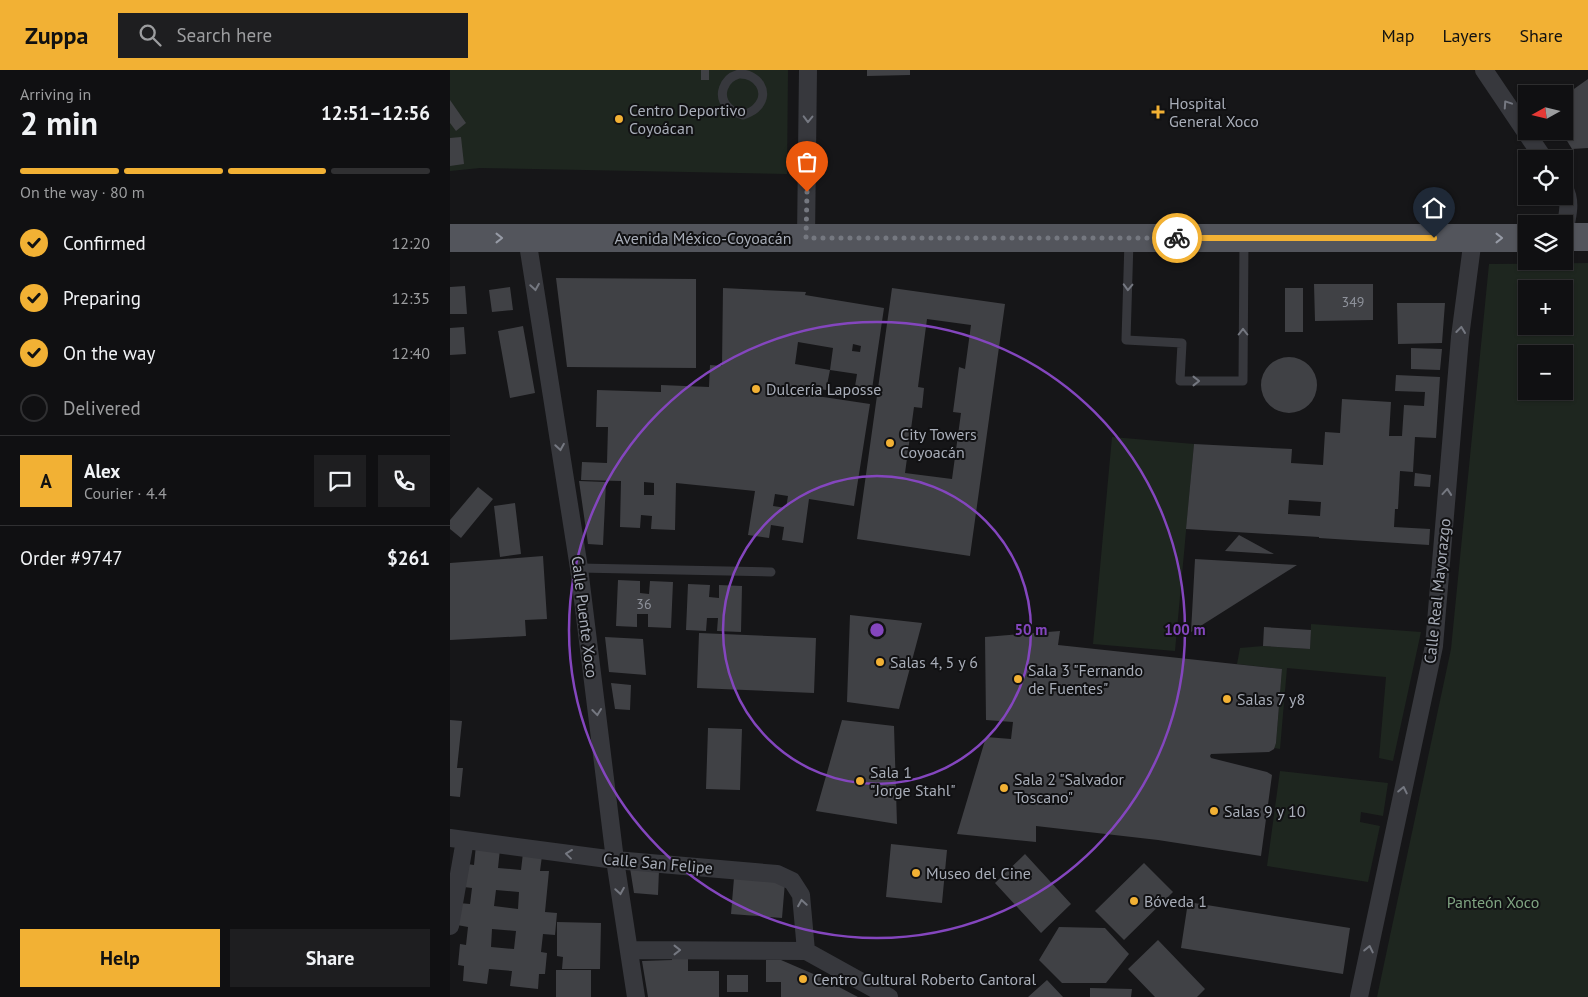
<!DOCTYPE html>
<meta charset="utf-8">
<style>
body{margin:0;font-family:"PT Sans",sans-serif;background:#1e1e20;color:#f1f3f6;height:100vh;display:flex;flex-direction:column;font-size:19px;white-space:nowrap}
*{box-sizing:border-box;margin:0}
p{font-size:16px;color:#9c9d9f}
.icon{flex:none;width:28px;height:28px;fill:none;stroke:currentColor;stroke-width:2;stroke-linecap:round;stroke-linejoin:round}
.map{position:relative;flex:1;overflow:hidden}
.drawer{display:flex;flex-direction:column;background:#101012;width:450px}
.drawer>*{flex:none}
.needle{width:32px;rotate:262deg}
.fabs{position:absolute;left:1068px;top:15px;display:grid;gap:10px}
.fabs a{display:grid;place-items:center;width:55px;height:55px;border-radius:0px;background:#101012;box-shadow:0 1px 4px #0004,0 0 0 1px #303032;font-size:25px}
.pin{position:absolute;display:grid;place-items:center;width:42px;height:42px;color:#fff;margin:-51px -21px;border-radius:50% 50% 50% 0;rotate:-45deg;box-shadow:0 0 5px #0007}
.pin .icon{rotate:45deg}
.courier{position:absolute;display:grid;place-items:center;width:50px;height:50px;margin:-25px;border:4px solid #f2b134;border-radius:50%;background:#fff;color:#222;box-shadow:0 1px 6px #0007}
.head em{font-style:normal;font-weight:800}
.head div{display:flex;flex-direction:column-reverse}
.head{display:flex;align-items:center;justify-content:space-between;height:85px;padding:0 20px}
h1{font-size:32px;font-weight:800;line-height:38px}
.bar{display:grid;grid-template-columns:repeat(4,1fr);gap:8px 5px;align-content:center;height:60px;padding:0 20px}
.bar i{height:6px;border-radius:4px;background:#303032}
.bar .selected{background:#f2b134}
.bar p{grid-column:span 4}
.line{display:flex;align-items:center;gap:12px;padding:0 20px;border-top:1px solid #303032}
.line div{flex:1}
.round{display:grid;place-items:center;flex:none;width:52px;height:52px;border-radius:0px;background:#1e1e20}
ol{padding:0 20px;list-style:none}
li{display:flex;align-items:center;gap:15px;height:55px}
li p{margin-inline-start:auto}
li .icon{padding:5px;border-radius:50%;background:#f2b134;color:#111;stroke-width:4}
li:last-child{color:#9c9d9f}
li i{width:28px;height:28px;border:2px solid #303032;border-radius:50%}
.action{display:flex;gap:10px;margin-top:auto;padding:10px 20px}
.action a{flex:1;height:58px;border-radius:0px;background:#f2b134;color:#111;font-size:20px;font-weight:800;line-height:58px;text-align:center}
.action a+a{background:#1e1e20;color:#f1f3f6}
header{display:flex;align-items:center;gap:30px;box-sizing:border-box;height:70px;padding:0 25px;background:#f2b134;color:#111}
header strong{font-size:24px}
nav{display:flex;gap:28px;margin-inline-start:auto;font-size:18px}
.search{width:350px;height:45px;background:#1e1e20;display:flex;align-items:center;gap:12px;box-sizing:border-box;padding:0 18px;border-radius:0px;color:#9c9d9f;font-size:19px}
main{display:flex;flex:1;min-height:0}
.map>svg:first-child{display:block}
.green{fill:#1e261f;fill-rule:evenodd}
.building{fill:#404145;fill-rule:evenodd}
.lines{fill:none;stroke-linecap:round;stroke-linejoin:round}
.service{stroke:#37383d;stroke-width:9}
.minor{stroke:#37383d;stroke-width:18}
.primary{stroke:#53555c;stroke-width:28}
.oneway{stroke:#757881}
.oneway2{stroke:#979ba6}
.done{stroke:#757880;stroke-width:5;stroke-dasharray:0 9}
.route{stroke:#f2b134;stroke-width:6}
.ring{fill:none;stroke:#8446be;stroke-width:2.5}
.poi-dot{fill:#f2b134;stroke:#111113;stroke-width:2}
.labels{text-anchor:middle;stroke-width:4;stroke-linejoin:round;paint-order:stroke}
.number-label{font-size:14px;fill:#8e929b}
.poi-label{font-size:16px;fill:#a8adb8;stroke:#111113;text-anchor:start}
.street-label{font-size:16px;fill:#a8adb8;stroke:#111113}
.park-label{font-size:16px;fill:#7fa381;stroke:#111113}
.centre{fill:#8446be;stroke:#111113;stroke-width:2.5}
.ring-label{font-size:15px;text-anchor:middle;font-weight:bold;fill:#8446be;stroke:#111113;stroke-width:4;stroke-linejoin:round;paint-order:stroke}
</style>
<header>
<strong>Zuppa</strong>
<div class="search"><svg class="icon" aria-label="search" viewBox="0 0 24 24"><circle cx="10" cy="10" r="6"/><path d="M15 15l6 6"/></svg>Search here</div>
<nav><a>Map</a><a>Layers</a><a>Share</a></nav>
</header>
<main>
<section class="drawer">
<div class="head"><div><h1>2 min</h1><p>Arriving in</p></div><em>12:51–12:56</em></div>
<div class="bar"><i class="selected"></i><i class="selected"></i><i class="selected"></i><i></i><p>On the way · 80 m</p></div>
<ol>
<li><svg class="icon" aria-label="check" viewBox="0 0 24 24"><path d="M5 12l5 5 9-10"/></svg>Confirmed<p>12:20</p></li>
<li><svg class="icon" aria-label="check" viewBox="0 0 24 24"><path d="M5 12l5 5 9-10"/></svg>Preparing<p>12:35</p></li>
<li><svg class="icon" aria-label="check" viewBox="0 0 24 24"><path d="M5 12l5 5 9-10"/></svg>On the way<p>12:40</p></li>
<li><i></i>Delivered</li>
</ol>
<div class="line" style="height:90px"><b class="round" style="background:#f2b134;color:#111">A</b><div><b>Alex</b><p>Courier · 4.4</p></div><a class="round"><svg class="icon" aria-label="chat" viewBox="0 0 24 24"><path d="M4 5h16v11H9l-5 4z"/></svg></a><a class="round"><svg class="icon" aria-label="phone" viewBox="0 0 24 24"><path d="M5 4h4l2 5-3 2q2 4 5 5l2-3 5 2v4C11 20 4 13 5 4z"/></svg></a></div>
<div class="line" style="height:65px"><div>Order #9747</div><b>$261</b></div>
<div class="action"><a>Help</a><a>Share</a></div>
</section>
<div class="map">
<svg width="1138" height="927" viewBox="0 0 1138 927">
<rect width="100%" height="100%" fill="#161618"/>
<!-- green -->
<path class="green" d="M0,0h338l-1,104 -307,-6 -30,3z
M1138,193v734h-211l74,-348 38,-385zM1076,219h38v37h-38zM1076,284h38v37h-38z
M662,367l82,7 -19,207 -82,-7z
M861,554l110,8 -28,129 -14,-3 7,-81 -99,-9 -7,81 -6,-1 2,-5 6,-74 -45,-5 3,-16 23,-2 47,3z
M830,701l108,12 -5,33 -22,-4 -1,10 20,4 -12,56 -101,-16z"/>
<!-- building -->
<path class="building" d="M251,0h8v10h-8z
M417,0h43v5l-43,1z
M1138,9v69l-16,1 -11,-18h3v-35z
M0,30l16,23 -10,8 -6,-8z
M11,67l3,27 -14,2v-28z
M106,208l140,1v89l-129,-1z
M864,214h59v36l-58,1z
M15,216l2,28h-17v-27z
M60,217l3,23 -21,2 -3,-22z
M273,218l83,4 -1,3 79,13 -13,88 -17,-3 3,-19 -27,-4 3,-22 -35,-6 -3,22 35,6 -4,20 -34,-5 -2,7 80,12 -16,102 -45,-7 -6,44 -21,-3 2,-13 -13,-2 -2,13 -21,-3 7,-44 -79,-8 -1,47 -24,-1 1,-13 -11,-1 -1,13 -20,-1 1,-46 -40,-1 1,-18 25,1 1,-36h-12l1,-37 64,2v-7l48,2 1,-22 12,1zM403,274l8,2 -1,6 -8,-1zM194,412l10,1v12h-10zM325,424l13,2 -2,12 -13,-2z
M442,218l113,16 -35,252 -113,-17zM477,249l44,6 -6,44 -6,-2 -6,45 8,1 -9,66 -47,-6 9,-66 8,1 2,-20 -6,-1z
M835,218h18v44h-18z
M947,233h48l-3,40 -44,1z
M73,256l12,67 -25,5 -12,-67z
M14,257l2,27 -16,1v-27z
M961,278l31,1 -2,21 -29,-1z
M811 315a28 28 0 1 1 56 0a28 28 0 1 1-56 0Z
M946,305l44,2 -4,61 -21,-1 -2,35 -13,-1 -2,38h-3l-1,18 36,2 -1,16 -110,-7v-1l-133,-8 8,-85 98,5 -1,14 32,2 2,-33 15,1 2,-34 49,3 -2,34h13l2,-31 20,1 1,-14 -30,-1zM839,430l32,2 -1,14 -32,-2z
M965,403l16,2 -1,12 -16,-1z
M129,411l27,1 -3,63 -15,-1z
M28,417l15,12 -32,39 -11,-9v-9z
M65,433l6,51 -21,3 -6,-51z
M789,465l35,19 -49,-3z
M93,486l4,63 -22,1 1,16 -76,4v-77z
M745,489l102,6 -106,67z
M168,510l22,1v12l9,1 1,-13 23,1 -2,46 -23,-1v-13h-11v13l-21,-1z
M238,514l22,1 -1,12 10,1v-13l23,1 -1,46 -24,-1 1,-13h-11l-1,13 -20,-1z
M400,545l72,8 -23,86 -52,-7z
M814,557l47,3 -1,19 -47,-3z
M610,561l-2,14 224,24 -6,74 -2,6 -5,3 -58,2 -1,2 1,2 56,14 5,3 -11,81 -103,-16 -122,-14v16l-79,-8 29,-97 25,2 2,-17 -27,-2 -1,-83z
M249,563l117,5 -2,55 -117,-5z
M155,567l38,2 3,36 -37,-3z
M161,613l20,2 -1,25 -15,-1z
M0,650l12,1 -5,47h6l-3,29 -10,-1z
M392,650l52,6 3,98 -81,-13z
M258,658l34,1 -2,61 -34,-1z
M441,774l56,6 -5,53 -56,-6z
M26,775l24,4 -2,19 23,2 2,-17 19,3 -2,15h9l-4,41 12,1 -2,22 -12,-1 -2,18 6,1 -2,21h-6l-1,15 -28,-3 2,-15 -23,-2 -2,15 -24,-3 1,-15 -6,-1 2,-21 6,1 2,-18 -11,-2 2,-22 11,1 2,-16 -8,-1 3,-23 7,1zM46,820l23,2 -1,17 -24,-3zM42,859l24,2 -2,18 -23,-2z
M575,784l46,50 -30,29 -46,-50z
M694,793l29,29 -49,48 -29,-29z
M180,798l29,2 -1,25 -24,-2z
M284,808l51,4 -3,36 -51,-4z
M738,832l162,26 -7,46 -162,-26z
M107,852l44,1 -1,46h-38l1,-12 -6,-1z
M609,857l46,1 24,26 -23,29h-44l-23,-23z
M708,870l47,49 -8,8h-42l-27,-28z
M222,888h16v13h31v26h-71l-6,-36 30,-1z
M316,890h15l37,16 40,21h-77v-15h-15z
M106,900h35v27h-35z
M277,905h21v17h-21z
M597,910l16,17h-35z
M640,918l42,1 -1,8h-41z"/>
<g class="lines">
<!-- service -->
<path class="service" d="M289,4c18,-1 32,18 18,33 -4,5 -9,6 -14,8 -5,-2 -10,-3 -14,-7 -13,-12 -5,-30 10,-34z
M679,171l-3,99 56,3 -2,38h63l1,-141
M129,498l192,4"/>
<!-- minor -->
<path class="minor" d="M1034,0l60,89
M1114,118c8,14 3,30 0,44
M77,168l52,330 36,292 21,137
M356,168l2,-168
M0,768l165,22 162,14 15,7 9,14 5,56
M0,856l15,-86
M179,880l177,1 83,46
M909,927l75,-351 26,-309 13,-99"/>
<!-- primary -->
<path class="primary" d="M1114,167h24
M0,168h1076"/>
</g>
<!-- one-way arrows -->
<defs><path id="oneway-chevron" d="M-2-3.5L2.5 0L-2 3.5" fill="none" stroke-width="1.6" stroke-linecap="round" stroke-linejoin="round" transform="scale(1.25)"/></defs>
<g class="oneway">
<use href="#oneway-chevron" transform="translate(1057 34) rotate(-124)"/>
<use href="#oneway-chevron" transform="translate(358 49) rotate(91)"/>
<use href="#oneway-chevron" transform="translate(85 217) rotate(81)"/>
<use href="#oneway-chevron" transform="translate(678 217) rotate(92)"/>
<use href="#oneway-chevron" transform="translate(1011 260) rotate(-83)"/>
<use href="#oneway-chevron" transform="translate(793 262) rotate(-90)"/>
<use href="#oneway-chevron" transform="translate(746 311)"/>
<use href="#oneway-chevron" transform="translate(110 377) rotate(81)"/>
<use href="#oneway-chevron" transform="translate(997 422) rotate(-85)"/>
<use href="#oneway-chevron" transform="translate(147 642) rotate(83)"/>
<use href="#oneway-chevron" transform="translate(953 720) rotate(-78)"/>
<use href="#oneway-chevron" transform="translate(119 784) rotate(-173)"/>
<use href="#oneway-chevron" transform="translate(170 821) rotate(81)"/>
<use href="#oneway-chevron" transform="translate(352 833) rotate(-99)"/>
<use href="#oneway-chevron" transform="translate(919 879) rotate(-78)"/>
<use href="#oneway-chevron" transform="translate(227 880)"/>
</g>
<g class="oneway2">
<use href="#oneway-chevron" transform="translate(49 168)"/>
<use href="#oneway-chevron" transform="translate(1049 168)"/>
</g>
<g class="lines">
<!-- done -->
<path class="done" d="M357,122l-1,46h371"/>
<!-- route -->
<path class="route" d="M727,168h257"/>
</g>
<!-- distance rings -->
<g class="ring">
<circle cx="427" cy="560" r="154"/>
<circle cx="427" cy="560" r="308"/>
</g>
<!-- markers -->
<g class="poi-dot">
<path d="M705.5 34.5h5v5h5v5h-5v5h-5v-5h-5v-5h5z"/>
<circle cx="169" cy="49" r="5"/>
<circle cx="306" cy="319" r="5"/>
<circle cx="440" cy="373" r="5"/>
<circle cx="430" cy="592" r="5"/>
<circle cx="568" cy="609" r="5"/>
<circle cx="777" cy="629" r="5"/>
<circle cx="410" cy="711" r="5"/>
<circle cx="554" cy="718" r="5"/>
<circle cx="764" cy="741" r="5"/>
<circle cx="466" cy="803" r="5"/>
<circle cx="684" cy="831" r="5"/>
<circle cx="353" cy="909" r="5"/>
</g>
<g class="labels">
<!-- number labels -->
<g class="number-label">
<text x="903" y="237">349</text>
<text x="194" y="539">36</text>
</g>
<!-- poi labels -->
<g class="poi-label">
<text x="719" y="39">Hospital<tspan x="719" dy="18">General Xoco</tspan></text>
<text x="179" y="46">Centro Deportivo<tspan x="179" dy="18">Coyoácan</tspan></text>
<text x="316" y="325">Dulcería Laposse</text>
<text x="450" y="370">City Towers<tspan x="450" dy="18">Coyoacán</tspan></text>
<text x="440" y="598">Salas 4, 5 y 6</text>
<text x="578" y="606">Sala 3 "Fernando<tspan x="578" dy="18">de Fuentes"</tspan></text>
<text x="787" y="635">Salas 7 y8</text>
<text x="420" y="708">Sala 1<tspan x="420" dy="18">"Jorge Stahl"</tspan></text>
<text x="564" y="715">Sala 2 "Salvador<tspan x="564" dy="18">Toscano"</tspan></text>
<text x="774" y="747">Salas 9 y 10</text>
<text x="476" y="809">Museo del Cine</text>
<text x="694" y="837">Bóveda 1</text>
<text x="363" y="915">Centro Cultural Roberto Cantoral</text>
</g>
<!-- street labels -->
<g class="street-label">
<text x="253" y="174">Avenida México-Coyoacán</text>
<text transform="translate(987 521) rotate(-84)" y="6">Calle Real Mayorazgo</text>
<text transform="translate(135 547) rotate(83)" y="6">Calle Puente Xoco</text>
<text transform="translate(208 793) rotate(5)" y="6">Calle San Felipe</text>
</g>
<!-- park labels -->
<g class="park-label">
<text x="1043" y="838">Panteón Xoco</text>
</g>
</g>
<circle cx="427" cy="560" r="8" class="centre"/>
<g class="ring-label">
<text x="581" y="565">50 m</text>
<text x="735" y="565">100 m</text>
</g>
</svg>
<div class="fabs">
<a><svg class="needle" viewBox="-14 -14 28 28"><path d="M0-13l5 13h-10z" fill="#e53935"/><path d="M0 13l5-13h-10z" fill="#9c9d9f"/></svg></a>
<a><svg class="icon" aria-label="locate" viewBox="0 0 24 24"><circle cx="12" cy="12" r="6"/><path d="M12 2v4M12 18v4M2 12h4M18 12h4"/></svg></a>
<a><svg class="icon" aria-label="layers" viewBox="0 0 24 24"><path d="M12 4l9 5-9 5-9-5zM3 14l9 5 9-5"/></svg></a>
<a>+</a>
<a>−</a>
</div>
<div class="pin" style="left:357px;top:122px;background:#ea580c"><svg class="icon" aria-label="bag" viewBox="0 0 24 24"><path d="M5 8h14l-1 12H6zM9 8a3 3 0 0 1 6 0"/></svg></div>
<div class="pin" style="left:984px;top:168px;background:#1f2937"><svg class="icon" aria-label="home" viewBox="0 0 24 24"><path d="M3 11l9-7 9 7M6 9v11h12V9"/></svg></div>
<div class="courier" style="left:727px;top:168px"><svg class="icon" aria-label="bike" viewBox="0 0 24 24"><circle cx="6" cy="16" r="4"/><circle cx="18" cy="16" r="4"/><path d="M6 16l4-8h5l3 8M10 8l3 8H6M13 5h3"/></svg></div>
</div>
</main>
